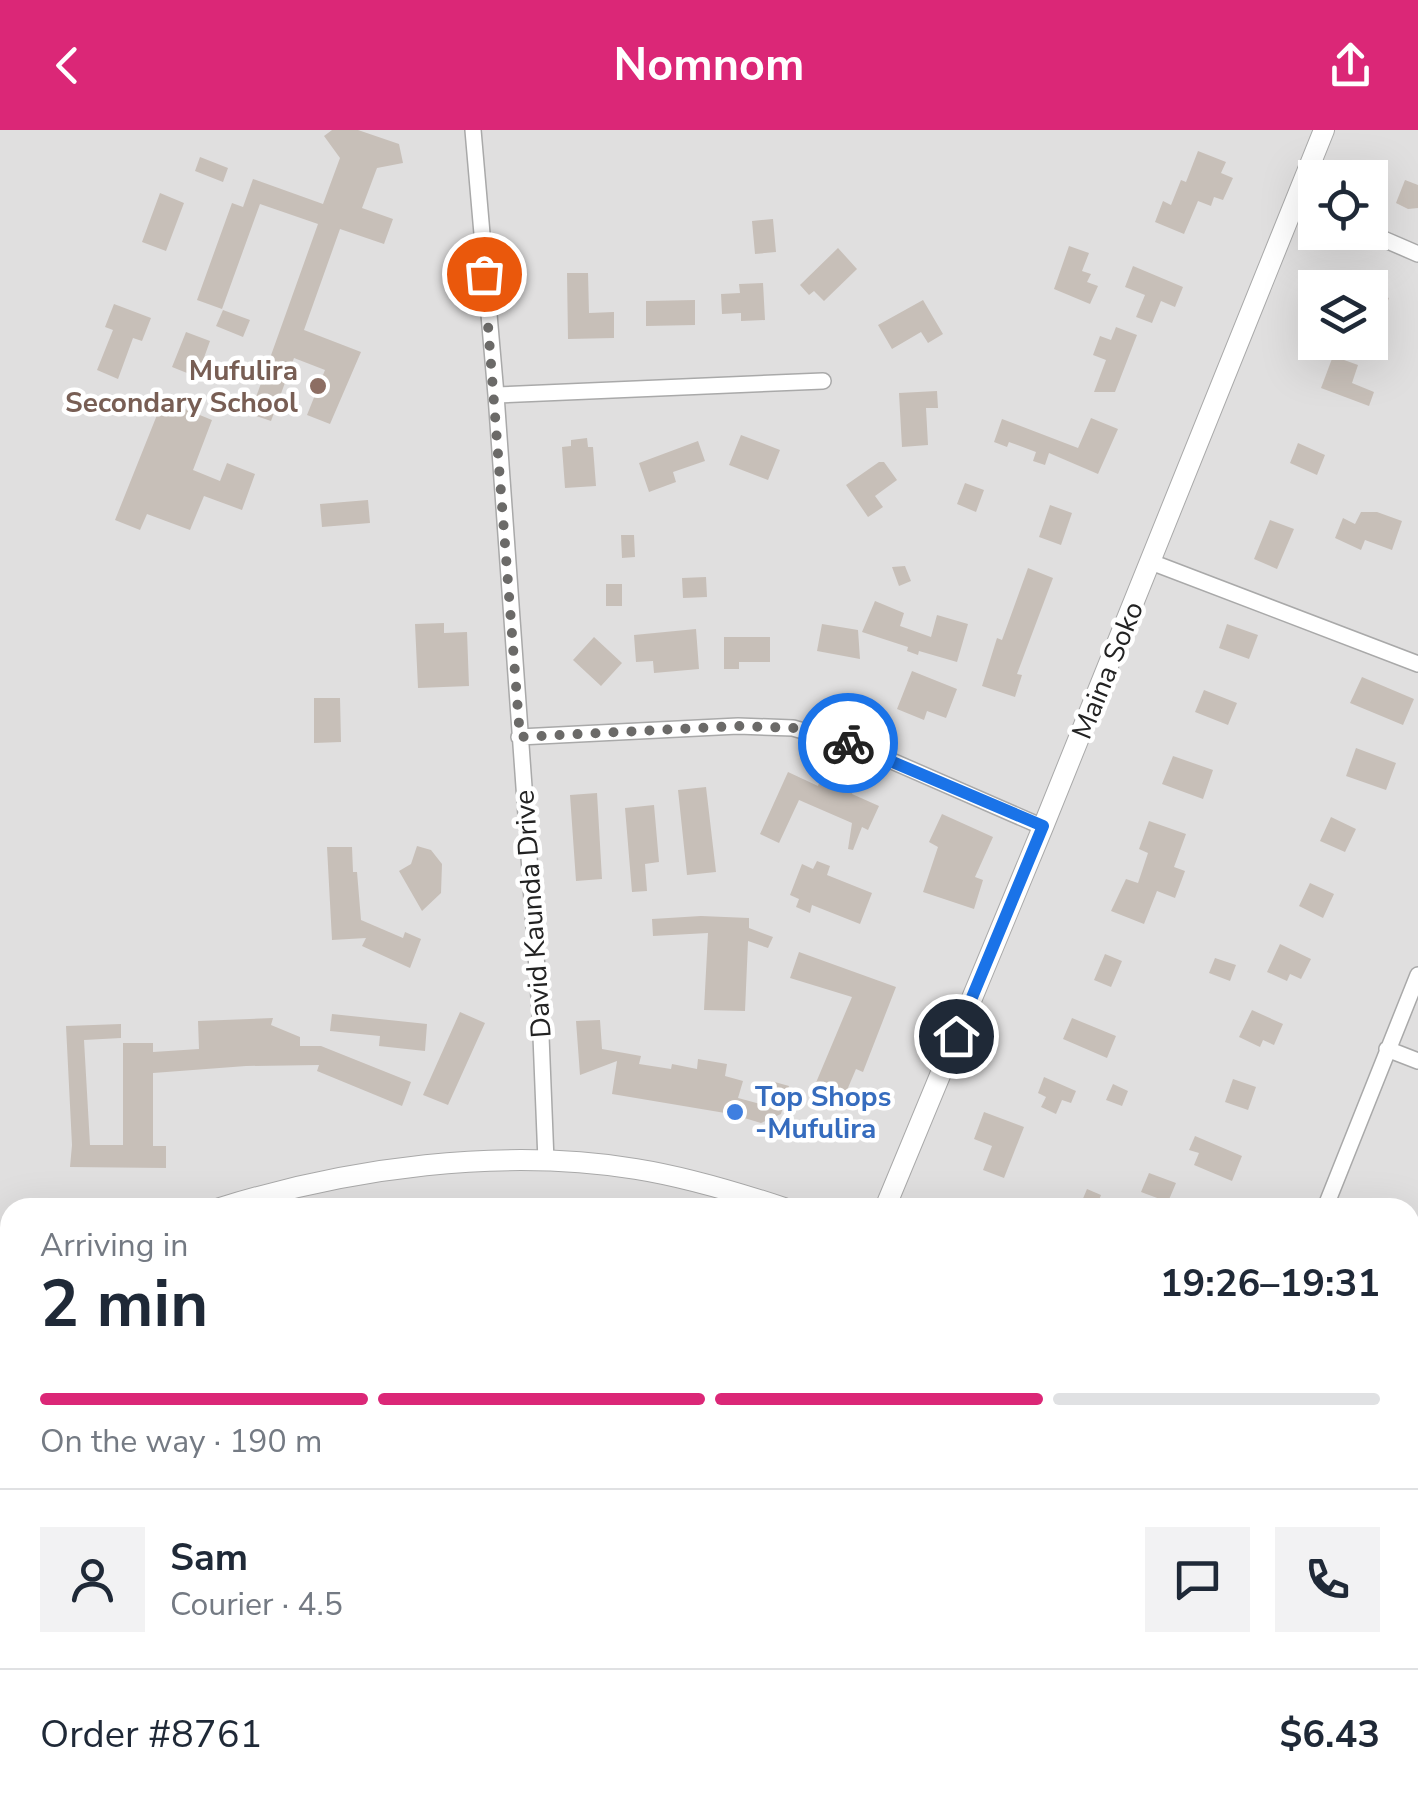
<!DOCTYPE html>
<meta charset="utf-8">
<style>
body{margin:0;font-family:"Nunito Sans",sans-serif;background:#f2f2f3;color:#1f2937;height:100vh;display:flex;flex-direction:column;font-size:38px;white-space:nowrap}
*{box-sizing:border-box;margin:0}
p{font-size:32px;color:#747a83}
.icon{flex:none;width:55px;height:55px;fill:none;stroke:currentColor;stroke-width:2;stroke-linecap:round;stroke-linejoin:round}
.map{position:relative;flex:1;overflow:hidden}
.panel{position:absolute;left:0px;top:1068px;width:1420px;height:622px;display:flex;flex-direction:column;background:#fff;border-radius:30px 30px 0 0;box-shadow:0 10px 40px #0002}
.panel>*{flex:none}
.tools{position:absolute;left:1298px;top:30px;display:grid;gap:20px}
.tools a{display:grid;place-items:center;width:90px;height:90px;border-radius:0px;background:#fff;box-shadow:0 10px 40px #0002;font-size:50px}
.pin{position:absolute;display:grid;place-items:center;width:85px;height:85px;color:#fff;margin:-42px;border:5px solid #fff;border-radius:50%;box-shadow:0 2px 10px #0007}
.courier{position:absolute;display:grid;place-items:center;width:100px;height:100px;margin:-50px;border:8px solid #1a73e8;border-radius:50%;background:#fff;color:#222;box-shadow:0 2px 12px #0007}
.headline em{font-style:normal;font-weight:700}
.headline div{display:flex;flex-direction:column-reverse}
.headline{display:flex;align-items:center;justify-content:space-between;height:170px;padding:0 40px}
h1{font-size:65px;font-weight:700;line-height:75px}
.bar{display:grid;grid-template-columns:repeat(4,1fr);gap:15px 10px;align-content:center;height:120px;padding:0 40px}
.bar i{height:12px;border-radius:8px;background:#e0e1e3}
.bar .active{background:#db2777}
.bar p{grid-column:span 4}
.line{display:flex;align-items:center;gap:25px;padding:0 40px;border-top:2px solid #e0e1e3}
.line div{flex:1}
.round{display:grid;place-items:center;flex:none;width:105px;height:105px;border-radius:0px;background:#f2f2f3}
header{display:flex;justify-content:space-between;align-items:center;height:130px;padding:0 40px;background:#db2777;color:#fff;font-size:45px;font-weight:700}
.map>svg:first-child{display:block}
.residential{fill:#e0dfdf;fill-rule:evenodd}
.building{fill:#c7bfb8}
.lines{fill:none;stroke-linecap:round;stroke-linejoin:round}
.minor-casing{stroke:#a9a9a9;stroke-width:18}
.tertiary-casing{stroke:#a9a9a9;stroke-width:22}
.minor{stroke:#fff;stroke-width:15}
.tertiary{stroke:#fff;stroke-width:20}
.done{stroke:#6b6a68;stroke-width:10;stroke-dasharray:0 18}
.route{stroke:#1a73e8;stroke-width:12}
.education-dot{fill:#8d6e63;stroke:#fff;stroke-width:4}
.shop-dot{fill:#3f7fe0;stroke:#fff;stroke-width:4}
.labels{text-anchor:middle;stroke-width:9;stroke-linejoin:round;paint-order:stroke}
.education-label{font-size:28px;font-weight:bold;fill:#785e54;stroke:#fff;text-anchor:end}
.street-label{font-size:28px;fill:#222;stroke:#fff}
.shop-label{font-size:28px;font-weight:bold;fill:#366cbe;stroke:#fff;text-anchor:start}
</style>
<header><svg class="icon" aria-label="back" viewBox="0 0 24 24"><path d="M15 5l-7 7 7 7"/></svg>Nomnom<svg class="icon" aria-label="share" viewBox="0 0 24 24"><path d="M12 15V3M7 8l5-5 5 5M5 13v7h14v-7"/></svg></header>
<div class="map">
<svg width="1418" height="1688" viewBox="0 0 1418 1688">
<rect width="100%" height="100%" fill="#f2efe9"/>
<!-- residential -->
<path class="residential" d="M0,0h1418v1688h-1418zM1315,48h55v54h-55zM1315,158h55v54h-55zM10,1078h1400v602h-1400z"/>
<!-- building -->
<path class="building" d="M332,0h26l41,14 4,19 -26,5 -15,40 31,11 -9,25 -44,-15 -36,101 57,22 -31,72 -23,-9 18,-45 -31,-12 -23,63 -21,-7 68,-190 -58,-20 -38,105 -25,-9 35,-97 11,4 10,-28 70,25 17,-46 -16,-22z
M1198,21l28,11 -5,11 12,5 -10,22 -9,-3 -3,9 -13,-5 -14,33 -29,-12 8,-21 8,4 10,-25 5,2z
M200,27l28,11 -5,14 -28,-11z
M1405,50l13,5v23l-10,1 -12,-6z
M160,63l24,10 -18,48 -24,-9z
M773,89l3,33 -21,2 -3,-33z
M1069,116l20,7 -7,18 9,3 -4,8 11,4 -8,18 -36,-15z
M838,118l19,21 -33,32 -10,-10 -5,4 -9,-10z
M1133,136l50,21 -8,20 -14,-6 -9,22 -16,-6 9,-22 -20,-8z
M567,143h21l1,40 25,-1v26l-46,1z
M763,153l2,37 -24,1v-8l-19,1 -1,-20 19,-1 -1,-9z
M1370,160l19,8 -9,23 -10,-4z
M695,170v25l-49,1v-25z
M923,170l20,34 -15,9 -7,-11 -29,17 -14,-24z
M114,174l37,14 -9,23 -9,-3 -15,41 -21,-9 16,-40 -8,-3z
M223,180l27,10 -7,17 -27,-11z
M1116,197l21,8 -22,57h-21l12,-32 -13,-5 7,-19 11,4z
M186,202l24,9 -13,36 -25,-10z
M1333,226l25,9 -6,18 22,9 -5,14 -48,-18z
M937,261l1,17h-12l2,37 -26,2 -3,-54z
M163,270l49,20 -19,50 27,11 7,-18 28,11 -13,36 -38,-14 -14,34 -43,-16 -7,16 -25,-10z
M1091,288l27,11 -20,45 -49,-21 -4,12 -12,-4 3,-9 -27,-10 -2,5 -13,-5 8,-23 76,29z
M741,305l39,15 -12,30 -39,-15z
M587,308l1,9h5l3,39 -31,2 -3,-41 9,-1v-6z
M698,311l7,20 -32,11 3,10 -27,10 -10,-29z
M1298,313l27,12 -8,20 -27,-12z
M879,332h5l13,18 -22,16 8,11 -15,10 -22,-32z
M965,353l19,7 -8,22 -19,-8z
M368,370l2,23 -48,4 -2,-23z
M1050,375l22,8 -11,32 -22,-8z
M1361,382h16l25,9 -10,29 -27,-10 -4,10 -26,-12 8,-20 12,6z
M1270,390l24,9 -17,40 -23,-10z
M621,405h13l1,22 -13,1z
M905,436l6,15 -12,5 -7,-19z
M1028,438l25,10 -36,96 5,1 -7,22 -33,-11 15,-48 5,2z
M706,447l1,20 -24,1 -1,-20z
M606,454h16v22h-16z
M875,471l29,12 -4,13 31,11 6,-22 31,9 -11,38 -38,-11 -1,4 -11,-4 1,-4 -46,-15z
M444,493v10l23,-1 2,54 -51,2 -3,-64z
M822,494l36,6 2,29 -43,-8z
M1227,494l31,11 -9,24 -30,-11z
M696,499l3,40 -45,4 -1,-12 -17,1 -2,-27z
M594,507l28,26 -21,23 -28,-26z
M724,507h46v25h-31v7h-15z
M912,541l45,18 -11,29 -19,-7 -3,9 -27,-11z
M1362,547l52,22 -11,26 -53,-22z
M1204,560l33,13 -9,22 -33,-13z
M314,568h26l1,44 -27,1z
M1356,618l40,15 -10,27 -40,-14z
M1173,626l40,14 -10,29 -41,-15z
M788,642l30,14 3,-8 18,8 2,-7 14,6 -3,9 27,12 -11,24 -6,-3 -9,23 -5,-1 4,-26 -53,-23 -20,43 -19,-9z
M706,657l10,85 -29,3 -9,-85z
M597,663l5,86 -26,2 -6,-86z
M654,675l5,57 -14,2 2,27 -15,1 -7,-84z
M942,684l51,23 -18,40 8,3 -9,29 -51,-17 15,-45 -9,-5z
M1331,687l25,12 -11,23 -25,-11z
M1149,691l37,13 -12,33 11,4 -10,27 -18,-7 -13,33 -33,-13 15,-32 12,4 10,-30 -9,-4z
M417,716l14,4 11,14 -1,29 -19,18 -23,-40 12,-7z
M327,717h25l1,25h4l4,48 42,18 2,-6 16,7 -11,29 -48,-22 4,-8 -34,2z
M817,731l13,5 -3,9 45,18 -12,31 -48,-19 -2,8 -14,-6 3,-8 -9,-4 12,-31 11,5z
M1310,753l24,11 -11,24 -24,-12z
M701,786l48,2v10l24,9 -5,11 -20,-7 -3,70 -41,-1 4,-77 -55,3 -1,-17z
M1280,814l31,15 -10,20 -11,-5 -3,7 -20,-9z
M799,822l97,35 -33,85 -7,-3 -17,40 -23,-10 5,-11 -6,-3 37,-88 -62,-19z
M1105,824l17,7 -11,26 -17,-7z
M1215,828l21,7 -6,16 -21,-8z
M1252,880l31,14 -9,21 -11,-5 -3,7 -21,-10z
M460,882l25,11 -37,82 -25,-10z
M332,884l95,10 -2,27 -46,-5 1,-10 -50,-5z
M273,888l-2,7 29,12v9h21l90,36 -9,24 -85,-35 2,-6 -73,1 -93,7v73h13v22l-96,-1 2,-22 -6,-119 55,-2v14l-37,2 6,105h33v-102h30v9l46,-3 -1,-28z
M1072,888l44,18 -9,22 -44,-19z
M600,890l2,29 39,7 -2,8 32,5 1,-5 25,5 1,-10 29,5 -2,12 18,5 -5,17 26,7 7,-24 18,5 -8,28 -20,9 -30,-9 -119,-20 5,-33 -37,14 -4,-54z
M1044,947l32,14 -5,12 -9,-3 -6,14 -15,-7 5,-10 -8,-4z
M1233,949l23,8 -8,23 -23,-8z
M1113,954l15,7 -6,15 -16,-6z
M984,982l40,15 -20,51 -21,-8 9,-24 -18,-7z
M1195,1006l47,20 -10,25 -38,-16 5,-12 -10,-3z
M1149,1043l27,10 -8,19 -27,-10z
M1087,1059l14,6 -5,13h-17z"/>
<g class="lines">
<!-- minor casing -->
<g class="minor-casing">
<path id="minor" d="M473,0l23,265 44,616 6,150
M1296,72l19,8
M1367,102l51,22
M496,265l327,-14
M1151,432l267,102
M519,607l219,-11 55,2 69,20 181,79
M1387,919l31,12
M1325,1078l93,-233
M0,1573l10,13
M0,1680l10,-9
M93,1680l8,8
M640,1688l4,-8
M1075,1688l4,-8"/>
</g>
<!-- tertiary casing -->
<g class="tertiary-casing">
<path id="tertiary" d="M220,1078c129,-40 281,-61 416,-39 50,8 100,23 148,39
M885,1078l158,-381 281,-697
M0,1178l10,-5
M1410,1323l8,4"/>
</g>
<!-- minor -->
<use href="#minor" class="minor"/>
<!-- tertiary -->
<use href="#tertiary" class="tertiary"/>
</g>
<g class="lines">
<!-- done -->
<path class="done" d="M484,144l36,463 218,-11 55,2 55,15"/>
<!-- route -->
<path class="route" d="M848,613l195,83 -87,210"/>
</g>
<!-- markers -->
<circle class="education-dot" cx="318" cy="256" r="10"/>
<circle class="shop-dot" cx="735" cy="982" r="10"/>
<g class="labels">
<!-- education labels -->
<g class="education-label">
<text x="298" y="250">Mufulira<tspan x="298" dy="32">Secondary School</tspan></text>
</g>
<!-- street labels -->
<g class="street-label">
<text transform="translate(1107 540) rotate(-68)" y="10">Maina Soko</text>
<text transform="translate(532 784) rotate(-94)" y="10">David Kaunda Drive</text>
</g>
<!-- shop labels -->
<g class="shop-label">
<text x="755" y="976">Top Shops<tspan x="755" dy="32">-Mufulira</tspan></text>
</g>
</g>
</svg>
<div class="tools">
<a><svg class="icon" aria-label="locate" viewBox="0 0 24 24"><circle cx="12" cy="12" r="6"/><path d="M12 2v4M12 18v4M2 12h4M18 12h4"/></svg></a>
<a><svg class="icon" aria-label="layers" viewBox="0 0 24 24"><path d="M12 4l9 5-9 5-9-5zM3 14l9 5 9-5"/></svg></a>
</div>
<div class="pin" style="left:484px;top:144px;background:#ea580c"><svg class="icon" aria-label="bag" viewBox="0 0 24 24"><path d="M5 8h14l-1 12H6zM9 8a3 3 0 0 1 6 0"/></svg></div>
<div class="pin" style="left:956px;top:906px;background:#1f2937"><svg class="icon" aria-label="home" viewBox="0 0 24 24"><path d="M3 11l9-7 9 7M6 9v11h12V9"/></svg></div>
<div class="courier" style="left:848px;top:613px"><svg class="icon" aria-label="bike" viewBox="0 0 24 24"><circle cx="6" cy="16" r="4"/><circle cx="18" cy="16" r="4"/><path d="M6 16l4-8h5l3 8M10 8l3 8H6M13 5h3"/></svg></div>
<section class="panel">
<div class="headline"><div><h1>2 min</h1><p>Arriving in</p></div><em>19:26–19:31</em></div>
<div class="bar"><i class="active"></i><i class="active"></i><i class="active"></i><i></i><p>On the way · 190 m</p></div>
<div class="line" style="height:180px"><a class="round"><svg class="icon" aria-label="person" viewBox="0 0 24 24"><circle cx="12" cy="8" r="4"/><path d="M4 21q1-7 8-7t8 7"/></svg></a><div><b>Sam</b><p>Courier · 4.5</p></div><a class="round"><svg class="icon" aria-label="chat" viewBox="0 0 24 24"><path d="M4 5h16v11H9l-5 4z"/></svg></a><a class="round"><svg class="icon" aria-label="phone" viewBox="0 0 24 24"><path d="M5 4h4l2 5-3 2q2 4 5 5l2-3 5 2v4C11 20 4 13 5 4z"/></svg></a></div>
<div class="line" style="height:130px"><div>Order #8761</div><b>$6.43</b></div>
</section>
</div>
